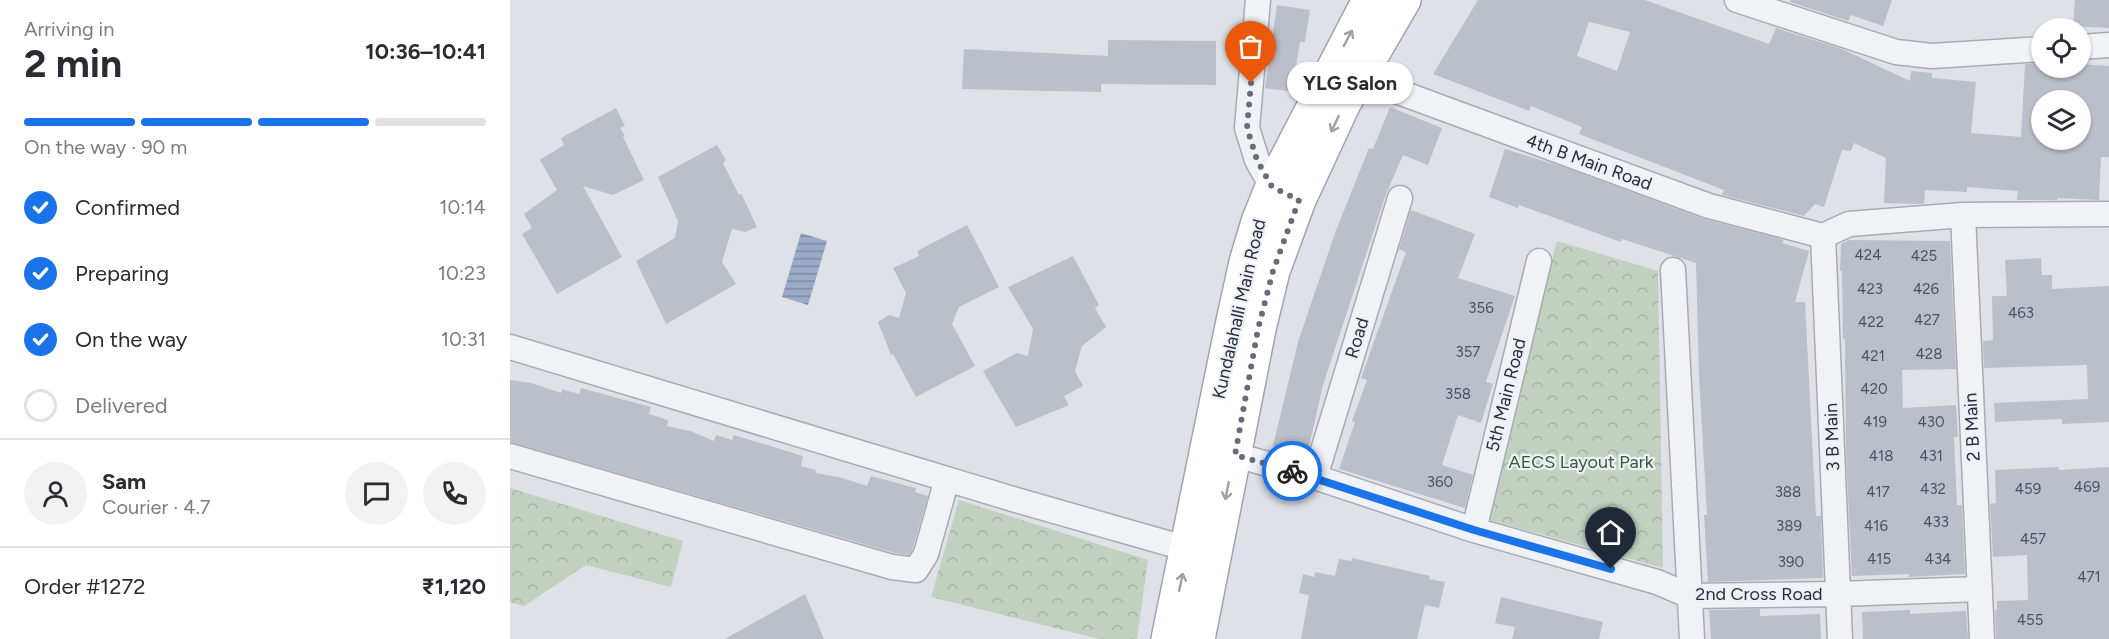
<!DOCTYPE html>
<meta charset="utf-8">
<style>
body{margin:0;font-family:Figtree,sans-serif;background:#f2f2f3;color:#2b2b33;height:100vh;display:flex;flex-direction:column;font-size:22px;white-space:nowrap}
*{box-sizing:border-box;margin:0}
p{font-size:20px;color:#7c7c81}
.icon{flex:none;width:33px;height:33px;fill:none;stroke:currentColor;stroke-width:2;stroke-linecap:round;stroke-linejoin:round}
.map{position:relative;flex:1;overflow:hidden}
.drawer{display:flex;flex-direction:column;background:#fff;width:510px}
.drawer>*{flex:none}
.tools{position:absolute;left:1521px;top:18px;display:grid;gap:12px}
.tools a{display:grid;place-items:center;width:60px;height:60px;border-radius:50%;background:#fff;box-shadow:0 2px 4px #0004;font-size:30px}
.pin{position:absolute;display:grid;place-items:center;width:51px;height:51px;color:#fff;margin:-62px -26px;border-radius:50% 50% 50% 0;rotate:-45deg;box-shadow:0 0 6px #0007}
.pin .icon{rotate:45deg}
.courier{position:absolute;display:grid;place-items:center;width:60px;height:60px;margin:-30px;border:4px solid #1a73e8;border-radius:50%;background:#fff;color:#222;box-shadow:0 2px 8px #0007}
.bubble{position:absolute;height:42px;border-radius:21px;background:#fff;box-shadow:0 2px 4px #0004;font-size:20px;font-weight:700;line-height:42px;text-align:center}
.summary em{font-style:normal;font-weight:700}
.summary div{display:flex;flex-direction:column-reverse}
.summary{display:flex;align-items:center;justify-content:space-between;height:102px;padding:0 24px}
h1{font-size:39px;font-weight:700;line-height:45px}
.bar{display:grid;grid-template-columns:repeat(4,1fr);gap:9px 6px;align-content:center;height:72px;padding:0 24px}
.bar i{height:8px;border-radius:4px;background:#e1e1e2}
.bar .selected{background:#1a73e8}
.bar p{grid-column:span 4}
.line{display:flex;align-items:center;gap:15px;padding:0 24px;border-top:2px solid #e1e1e2}
.line div{flex:1}
.round{display:grid;place-items:center;flex:none;width:63px;height:63px;border-radius:32px;background:#f2f2f3}
ol{padding:0 24px;list-style:none}
li{display:flex;align-items:center;gap:18px;height:66px}
li p{margin-inline-start:auto}
li .icon{padding:6px;border-radius:50%;background:#1a73e8;color:#fff;stroke-width:4}
li:last-child{color:#7c7c81}
li i{width:33px;height:33px;border:3px solid #e1e1e2;border-radius:50%}
main{display:flex;flex:1;min-height:0}
.map>svg:first-child{display:block}
.forest{fill:url(#forest-crowns)}
.water{fill:url(#water-rules)}
.building{fill:#bbbfca;fill-rule:evenodd}
.lines{fill:none;stroke-linecap:round;stroke-linejoin:round}
.minor-casing{stroke:#a7abb4;stroke-width:27}
.primary-casing{stroke:#9da4b3;stroke-width:36}
.minor{stroke:#f0f2f6;stroke-width:24}
.primary{stroke:#fff;stroke-width:33}
.oneway{stroke:#9ea0a8}
.done{stroke:#676c79;stroke-width:6;stroke-dasharray:0 10.8}
.route{stroke:#1a73e8;stroke-width:8}
.labels{text-anchor:middle;stroke-width:4.5;stroke-linejoin:round;paint-order:stroke}
.number-label{font-size:15px;fill:#4c5261}
.street-label{font-size:18px;fill:#272d3e;stroke:#edf0f5}
.park-label{font-size:18px;fill:#385935;stroke:#edf0f5}
</style>
<main>
<section class="drawer">
<div class="summary"><div><h1>2 min</h1><p>Arriving in</p></div><em>10:36–10:41</em></div>
<div class="bar"><i class="selected"></i><i class="selected"></i><i class="selected"></i><i></i><p>On the way · 90 m</p></div>
<ol>
<li><svg class="icon" aria-label="check" viewBox="0 0 24 24"><path d="M5 12l5 5 9-10"/></svg>Confirmed<p>10:14</p></li>
<li><svg class="icon" aria-label="check" viewBox="0 0 24 24"><path d="M5 12l5 5 9-10"/></svg>Preparing<p>10:23</p></li>
<li><svg class="icon" aria-label="check" viewBox="0 0 24 24"><path d="M5 12l5 5 9-10"/></svg>On the way<p>10:31</p></li>
<li><i></i>Delivered</li>
</ol>
<div class="line" style="height:108px"><a class="round"><svg class="icon" aria-label="person" viewBox="0 0 24 24"><circle cx="12" cy="8" r="4"/><path d="M4 21q1-7 8-7t8 7"/></svg></a><div><b>Sam</b><p>Courier · 4.7</p></div><a class="round"><svg class="icon" aria-label="chat" viewBox="0 0 24 24"><path d="M4 5h16v11H9l-5 4z"/></svg></a><a class="round"><svg class="icon" aria-label="phone" viewBox="0 0 24 24"><path d="M5 4h4l2 5-3 2q2 4 5 5l2-3 5 2v4C11 20 4 13 5 4z"/></svg></a></div>
<div class="line" style="height:78px"><div>Order #1272</div><b>₹1,120</b></div>
</section>
<div class="map">
<svg width="1599" height="639" viewBox="0 0 1599 639">
<defs>
<pattern id="forest-crowns" width="20" height="18" patternUnits="userSpaceOnUse" patternTransform="scale(1.5)"><rect width="20" height="18" fill="#c2d1bf"/><path d="M2 6a3 3 0 1 1 6 0M12 15a3 3 0 1 1 6 0" fill="none" stroke="#a7b4a5"/></pattern>
<pattern id="water-rules" width="6" height="5" patternUnits="userSpaceOnUse" patternTransform="scale(1.5)"><rect width="6" height="5" fill="#99abc7"/><path d="M0 2.5h6" fill="none" stroke="#7d8ca3"/></pattern>
</defs>
<rect width="100%" height="100%" fill="#dee1e7"/>
<!-- forest -->
<path class="forest" d="M1047,241l101,30 5,297 -181,-50z
M0,488l173,53 -12,46 -85,-22 -62,41 -14,-4z
M449,500l189,60 -11,79h-38l-168,-42z"/>
<!-- water -->
<path class="water" d="M291,233l26,8 -19,64 -26,-8z"/>
<!-- building -->
<path class="building" d="M968,0h167l124,44 7,-16 66,21 68,32 1,-10 21,2v5l44,4 -5,51 50,4 4,-73 17,-1v5h38v-4l29,2v91h-8l-2,43 -42,-2v2h-40l1,-9 -51,-4v5l-42,-2 -1,14 -40,-1 2,-45 -32,-15 -3,8 -9,-1 -18,57 -9,-3 -11,12 -82,-21 2,-5 -145,-56 3,-7 -51,-21 -2,5 -96,-37zM1079,22l41,10 -13,39 -40,-15zM1532,100h38v40h-38z
M1281,0h101l-9,26 -32,-11 -3,6 -58,-19z
M1565,0h34v28l-36,-2z
M767,5l33,5 -5,32h-5l-5,31h-4l-3,18 -23,-3z
M598,40l108,1v44l-115,-1v8l-139,-3 2,-40 144,7z
M880,107l52,21 -14,37 -25,-10 -17,39 -63,191 -16,70 -34,-9 25,-104 37,-109 34,-85 4,1z
M106,108l9,18 -5,2 5,8 -2,1 21,43 -31,15 -30,-9 39,71 -65,37 -35,-60 10,-6 -8,-14 33,-24 -17,-30 24,-15 -3,-7z
M207,145l9,15 -3,3 16,32 2,-2 16,34 -12,5 -13,-3 -10,33 14,22 -70,40 -30,-63 39,-23 3,-17 -20,-44z
M995,149l58,18 141,52 80,21 -2,3 27,8 -14,51h10l11,214h5l2,62 -115,4 -4,-67h3l-8,-139 -3,-113 -74,-24 -1,3 -102,-37 -1,3 -29,-11z
M901,210l64,24 -17,44 57,18 -29,86 7,2 -12,39 -23,-8 -16,50 31,10 -8,33 -126,-39 16,-47 -3,-1 15,-41 -6,-2 45,-126 -7,-3z
M457,225l32,62 -40,20 -7,17 23,42 -59,31 -23,-43 -2,1 -13,-33 11,-7 10,3 7,-25 -13,-25 26,-12 -2,-5z
M1339,240l101,1 6,128 -54,1 1,38 53,-3 2,32h-4l3,68h5l3,69 -56,3v-3l-57,2 -6,-122 -1,-115h-2l-1,-68h-2l1,-27z
M563,256l26,49 -4,3 11,19 -24,19 -7,25 8,15 -19,10 5,9 -53,22 -33,-56 34,-18 11,3 5,-27 -25,-42z
M1531,258l1,17h10v14l57,-3v136l-47,2v-5l-67,3 -1,-19 94,-4 -1,-34 -103,3 -1,-27 10,-1 -1,-44h15l-2,-36z
M0,380l21,3 30,10 1,-4 17,5 2,-6 70,19 -2,7 19,6 -1,6 23,5 24,10 2,-6 16,5 2,-5 69,21 -2,10 15,4 -1,3 24,4 28,9 4,-10 45,12 -1,4 13,4 -15,52 -4,7 -14,-2 -385,-111z
M1549,467v3l50,-3v172h-113l-1,-29h2v-9l31,-1 -1,-45 -34,2 -3,-53 6,-1 -1,-33z
M842,558l78,18 -1,3 16,3 -6,26 -14,-3 -8,34h-116l8,-44 -10,-2 4,-19 11,3 1,-5 20,4 4,-17 13,2z
M295,594l19,45h-99z
M991,597l102,25 -4,17h-87l3,-12 -20,-4z
M1250,609v7l60,-2 1,25h-110l-2,-29z
M1400,610v4l56,-3 2,28h-105l-1,-27z"/>
<g class="lines">
<!-- minor casing -->
<g class="minor-casing">
<path id="minor" d="M748,0l-11,128 10,32 15,27 11,6
M1227,0l159,52 36,4 110,-7
M1570,47l29,-2
M848,77l351,129 114,30
M1453,215l19,424
M1313,236l17,403
M1313,236l26,-12 114,-9 146,-1
M1163,270l19,369
M0,347l506,153 172,49
M725,455l80,22 159,53 183,52 33,14 148,-2 142,-5
M0,456l382,111 24,3 10,-16 21,-75
M805,477l85,-279
M964,530l65,-269"/>
</g>
<!-- primary casing -->
<g class="primary-casing">
<path id="primary" d="M658,639l64,-313 14,-64 12,-40 14,-35 97,-187
M688,639l61,-310 14,-58 26,-71 45,-97 60,-103"/>
</g>
<!-- minor -->
<use href="#minor" class="minor"/>
<!-- primary -->
<use href="#primary" class="primary"/>
</g>
<!-- one-way arrows -->
<defs><path id="oneway-shaft" d="M-6 0H5M1.5-3L5.5 0L1.5 3" fill="none" stroke-width="1.6" stroke-linecap="round" stroke-linejoin="round" transform="scale(1.5)"/></defs>
<g class="oneway">
<use href="#oneway-shaft" transform="translate(838 38) rotate(-62)"/>
<use href="#oneway-shaft" transform="translate(825 124) rotate(115)"/>
<use href="#oneway-shaft" transform="translate(717 491) rotate(101)"/>
<use href="#oneway-shaft" transform="translate(671 582) rotate(-78)"/>
</g>
<g class="lines">
<!-- done -->
<path class="done" d="M741,83l-4,45 10,32 15,27 27,13 -26,71 -15,58 -23,126 57,16"/>
<!-- route -->
<path class="route" d="M782,471l182,59 137,39"/>
</g>
<g class="labels">
<!-- number labels -->
<g class="number-label">
<text x="1358" y="260">424</text>
<text x="1414" y="261">425</text>
<text x="1360" y="294">423</text>
<text x="1416" y="294">426</text>
<text x="971" y="313">356</text>
<text x="1511" y="318">463</text>
<text x="1417" y="325">427</text>
<text x="1361" y="327">422</text>
<text x="958" y="357">357</text>
<text x="1419" y="359">428</text>
<text x="1363" y="361">421</text>
<text x="1364" y="394">420</text>
<text x="948" y="399">358</text>
<text x="1365" y="427">419</text>
<text x="1421" y="427">430</text>
<text x="1371" y="461">418</text>
<text x="1421" y="461">431</text>
<text x="930" y="487">360</text>
<text x="1577" y="492">469</text>
<text x="1423" y="494">432</text>
<text x="1518" y="494">459</text>
<text x="1278" y="497">388</text>
<text x="1368" y="497">417</text>
<text x="1426" y="527">433</text>
<text x="1279" y="531">389</text>
<text x="1366" y="531">416</text>
<text x="1523" y="544">457</text>
<text x="1369" y="564">415</text>
<text x="1428" y="564">434</text>
<text x="1281" y="567">390</text>
<text x="1579" y="582">471</text>
<text x="1520" y="625">455</text>
</g>
<!-- street labels -->
<g class="street-label">
<text transform="translate(1079 162) rotate(20)" y="6">4th B Main Road</text>
<text transform="translate(729 309) rotate(-77)" y="6">Kundalahalli Main Road</text>
<text transform="translate(847 338) rotate(-73)" y="6">Road</text>
<text transform="translate(996 395) rotate(-76)" y="6">5th Main Road</text>
<text transform="translate(1462 427) rotate(-93)" y="6">2 B Main</text>
<text transform="translate(1322 437) rotate(-92)" y="6">3 B Main</text>
<text x="1249" y="600">2nd Cross Road</text>
</g>
<!-- park labels -->
<g class="park-label">
<text x="1071" y="468">AECS Layout Park</text>
</g>
</g>
</svg>
<div class="tools">
<a><svg class="icon" aria-label="locate" viewBox="0 0 24 24"><circle cx="12" cy="12" r="6"/><path d="M12 2v4M12 18v4M2 12h4M18 12h4"/></svg></a>
<a><svg class="icon" aria-label="layers" viewBox="0 0 24 24"><path d="M12 4l9 5-9 5-9-5zM3 14l9 5 9-5"/></svg></a>
</div>
<div class="pin" style="left:741px;top:83px;background:#ea580c"><svg class="icon" aria-label="bag" viewBox="0 0 24 24"><path d="M5 8h14l-1 12H6zM9 8a3 3 0 0 1 6 0"/></svg></div>
<div class="pin" style="left:1101px;top:569px;background:#1f2937"><svg class="icon" aria-label="home" viewBox="0 0 24 24"><path d="M3 11l9-7 9 7M6 9v11h12V9"/></svg></div>
<div class="courier" style="left:782px;top:471px"><svg class="icon" aria-label="bike" viewBox="0 0 24 24"><circle cx="6" cy="16" r="4"/><circle cx="18" cy="16" r="4"/><path d="M6 16l4-8h5l3 8M10 8l3 8H6M13 5h3"/></svg></div>
<div class="bubble" style="left:777px;top:62px;width:126px">YLG Salon</div>
</div>
</main>
